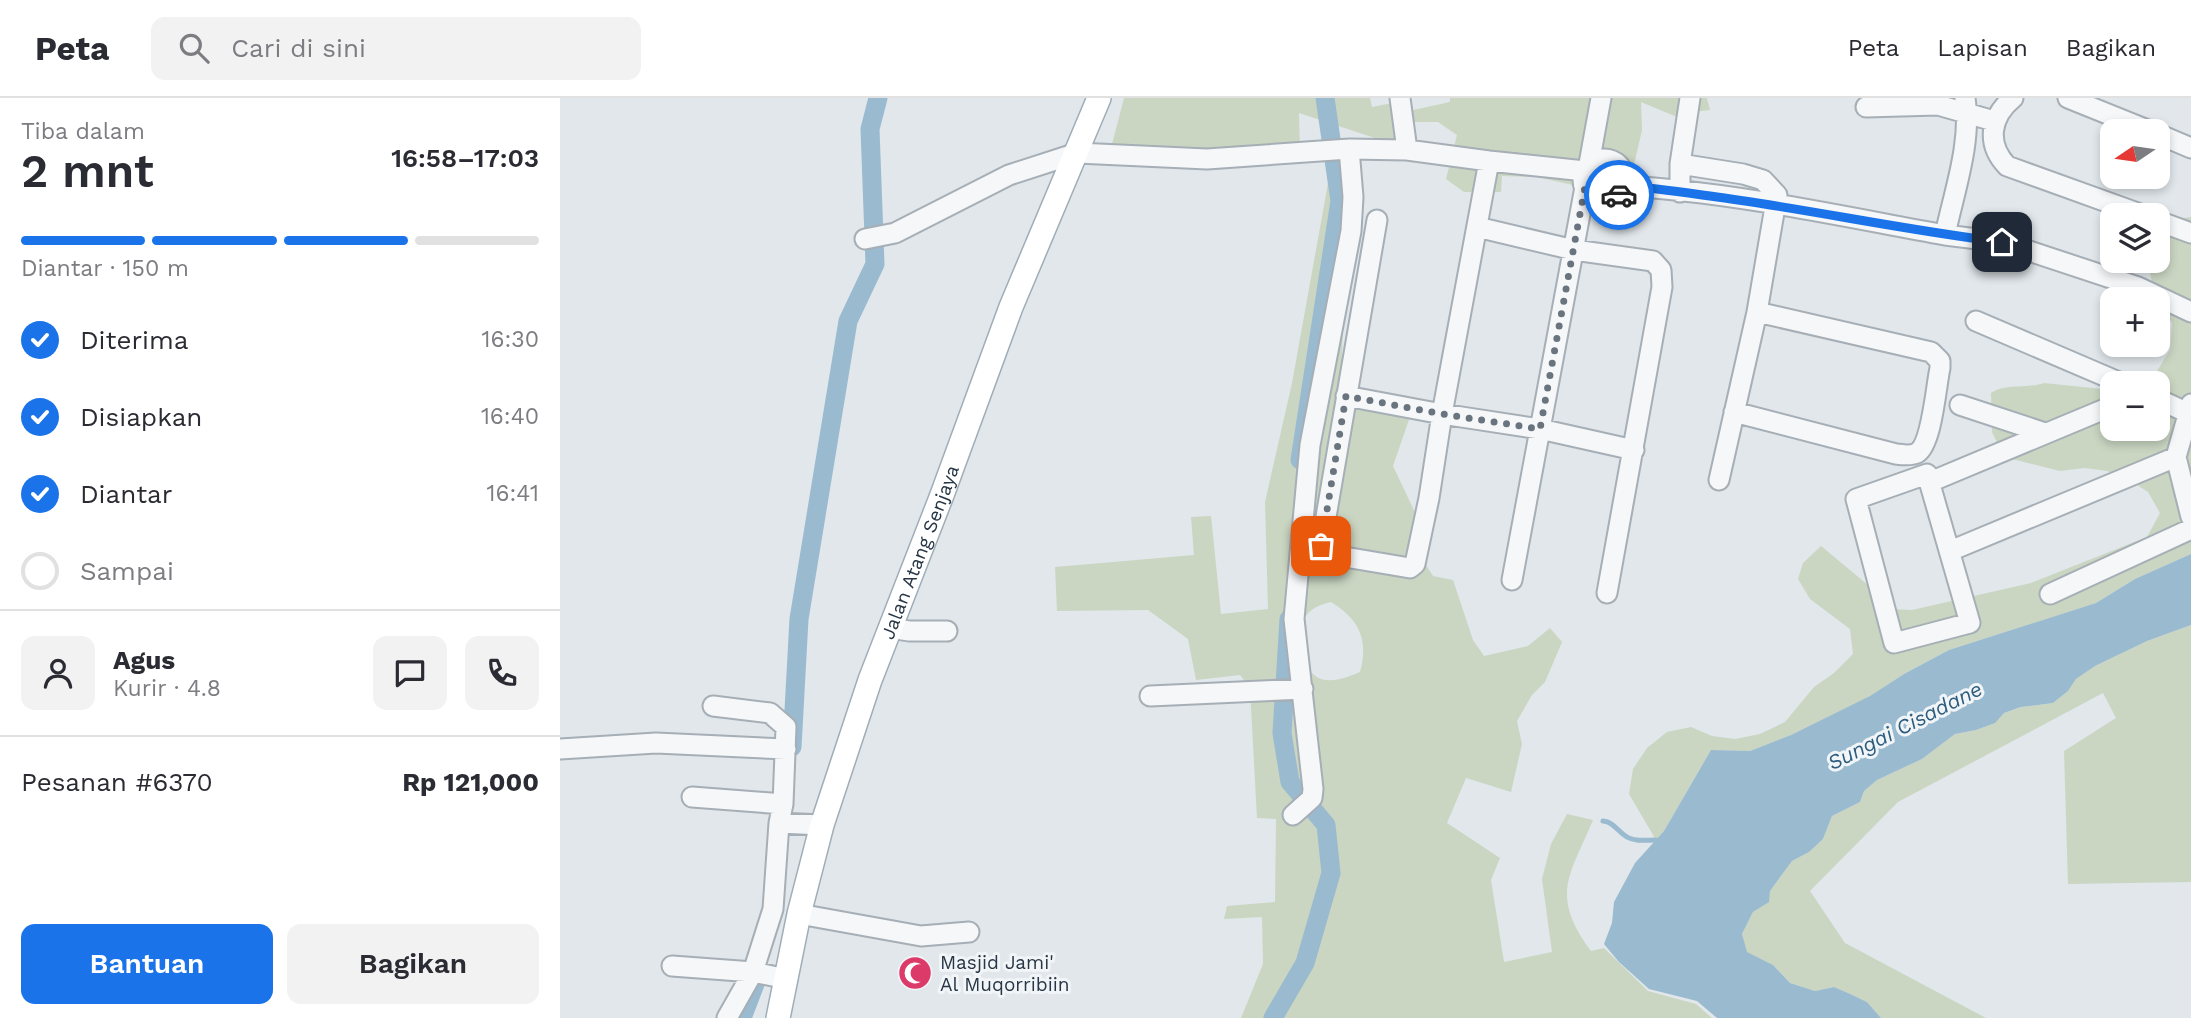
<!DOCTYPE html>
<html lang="id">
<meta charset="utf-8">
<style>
body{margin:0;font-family:"Work Sans",sans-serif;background:#f2f2f3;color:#2b2b33;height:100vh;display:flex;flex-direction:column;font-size:26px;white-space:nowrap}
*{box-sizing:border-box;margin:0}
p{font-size:23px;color:#7c7c81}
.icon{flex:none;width:38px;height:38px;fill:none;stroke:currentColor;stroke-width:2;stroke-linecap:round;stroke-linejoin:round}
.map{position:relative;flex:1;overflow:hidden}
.details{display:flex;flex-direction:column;background:#fff;width:560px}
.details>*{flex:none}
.needle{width:46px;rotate:257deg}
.tools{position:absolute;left:1540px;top:21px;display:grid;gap:14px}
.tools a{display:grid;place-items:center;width:70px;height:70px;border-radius:14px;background:#fff;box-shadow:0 4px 10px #0003;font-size:35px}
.pin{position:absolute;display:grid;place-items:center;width:60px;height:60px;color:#fff;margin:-30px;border-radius:14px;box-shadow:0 4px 10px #0006}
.courier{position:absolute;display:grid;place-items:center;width:70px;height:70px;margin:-35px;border:5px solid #1a73e8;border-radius:50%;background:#fff;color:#222;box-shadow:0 2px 9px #0007}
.overview em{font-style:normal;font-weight:600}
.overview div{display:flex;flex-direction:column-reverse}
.overview{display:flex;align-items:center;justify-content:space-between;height:119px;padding:0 21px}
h1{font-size:46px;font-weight:600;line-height:52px}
.bar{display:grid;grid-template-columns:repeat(4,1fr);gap:10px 7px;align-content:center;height:84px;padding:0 21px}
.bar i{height:9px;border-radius:5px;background:#e1e1e2}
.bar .selected{background:#1a73e8}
.bar p{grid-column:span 4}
.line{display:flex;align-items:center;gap:18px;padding:0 21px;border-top:2px solid #e1e1e2}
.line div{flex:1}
.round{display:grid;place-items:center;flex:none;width:74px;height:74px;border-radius:14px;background:#f2f2f3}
ol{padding:0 21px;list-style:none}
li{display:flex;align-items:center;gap:21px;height:77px}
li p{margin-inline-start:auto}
li .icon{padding:7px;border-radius:50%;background:#1a73e8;color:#fff;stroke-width:4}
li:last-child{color:#7c7c81}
li i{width:38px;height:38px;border:4px solid #e1e1e2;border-radius:50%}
.action{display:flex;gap:14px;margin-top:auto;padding:14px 21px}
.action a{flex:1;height:80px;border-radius:14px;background:#1a73e8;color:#fff;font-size:28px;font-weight:600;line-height:80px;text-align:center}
.action a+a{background:#f2f2f3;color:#2b2b33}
header{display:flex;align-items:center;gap:42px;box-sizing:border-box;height:98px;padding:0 35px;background:#fff;border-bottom:2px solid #e1e1e2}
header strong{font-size:33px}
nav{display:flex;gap:38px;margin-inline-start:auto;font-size:24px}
.search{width:490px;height:63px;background:#f2f2f3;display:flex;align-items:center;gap:18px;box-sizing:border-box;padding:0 24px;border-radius:14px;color:#7c7c81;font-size:26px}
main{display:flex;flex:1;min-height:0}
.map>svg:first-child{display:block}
.green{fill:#cad6c2;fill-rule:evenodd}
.water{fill:#99bacf}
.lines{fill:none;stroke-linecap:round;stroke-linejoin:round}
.stream{stroke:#99bacf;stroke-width:5}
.canal{stroke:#99bacf;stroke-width:19}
.minor-casing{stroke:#a6aeb6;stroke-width:23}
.major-casing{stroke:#9fadb8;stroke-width:26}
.minor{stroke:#f5f7f9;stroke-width:19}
.major{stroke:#fff;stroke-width:23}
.done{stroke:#69747f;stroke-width:7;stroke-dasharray:0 12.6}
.route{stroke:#1a73e8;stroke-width:9}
.labels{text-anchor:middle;stroke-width:6;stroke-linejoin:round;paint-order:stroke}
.street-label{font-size:19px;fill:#283645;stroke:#f1f5f8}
.poi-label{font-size:19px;fill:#283645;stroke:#f1f5f8;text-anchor:start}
.water-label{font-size:21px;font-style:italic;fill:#2d5c7e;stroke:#f1f5f8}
</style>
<header>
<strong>Peta</strong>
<div class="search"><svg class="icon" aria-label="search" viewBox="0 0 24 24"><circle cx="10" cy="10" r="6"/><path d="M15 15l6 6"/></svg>Cari di sini</div>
<nav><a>Peta</a><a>Lapisan</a><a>Bagikan</a></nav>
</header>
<main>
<section class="details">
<div class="overview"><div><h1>2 mnt</h1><p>Tiba dalam</p></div><em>16:58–17:03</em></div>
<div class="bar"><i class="selected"></i><i class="selected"></i><i class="selected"></i><i></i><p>Diantar · 150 m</p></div>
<ol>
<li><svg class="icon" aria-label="check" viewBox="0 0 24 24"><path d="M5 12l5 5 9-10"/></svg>Diterima<p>16:30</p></li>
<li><svg class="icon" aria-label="check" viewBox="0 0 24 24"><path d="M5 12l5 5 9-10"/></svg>Disiapkan<p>16:40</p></li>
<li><svg class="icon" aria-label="check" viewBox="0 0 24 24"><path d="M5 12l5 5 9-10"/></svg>Diantar<p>16:41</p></li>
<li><i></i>Sampai</li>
</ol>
<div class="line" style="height:126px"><a class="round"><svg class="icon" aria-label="person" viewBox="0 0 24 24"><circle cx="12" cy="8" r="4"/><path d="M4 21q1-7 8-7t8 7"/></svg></a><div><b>Agus</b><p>Kurir · 4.8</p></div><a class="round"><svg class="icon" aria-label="chat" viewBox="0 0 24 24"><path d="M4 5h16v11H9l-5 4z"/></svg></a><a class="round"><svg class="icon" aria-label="phone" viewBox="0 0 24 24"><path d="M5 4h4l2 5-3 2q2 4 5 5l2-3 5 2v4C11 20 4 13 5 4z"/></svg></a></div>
<div class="line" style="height:91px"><div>Pesanan #6370</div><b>Rp 121,000</b></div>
<div class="action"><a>Bantuan</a><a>Bagikan</a></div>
</section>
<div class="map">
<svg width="1631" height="920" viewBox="0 0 1631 920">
<rect width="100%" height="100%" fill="#e1e7eb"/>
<!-- green -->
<path class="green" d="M564,0h246l2,9 25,-5 7,10 46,-10v-4h257l3,12 -25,3 -8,4 -36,-15 1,28 -9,39 -31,-3 -11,23 -54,-12 -35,-1 -1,16h-37l-18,-13 11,-44 -19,-13h-25l-23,21 -91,-30 1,38 -189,-3z
M774,52l15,42 -9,206 73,10 -20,58 28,59 -11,16 23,35 20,4 20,60 11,16 44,-10 22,-18 12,14 -17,40 -13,13 -15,26 5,23 -11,48 -45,-14 -19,45 53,35 -9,22 13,82 48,-10 -10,-73 9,-35 16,-30 26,6c-24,57 -43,75 -2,131l13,-3 44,43 48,13 16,14h-471l22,-54 -1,-47 -38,2 3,-13 48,-4 1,-83 -19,-1 -7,-130 -10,-13 -44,5 -8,-41 -40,-29 -91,1 -2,-44 139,-12 -3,-38 20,-1 10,98 47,-5 -3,-107 27,-119zM771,504c28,17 38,38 29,70 -14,6 -39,16 -50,-2 -3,-5 -4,-14 -6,-20 -7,-26 -1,-42 27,-48z
M1631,119v337l-56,25 -39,24 -147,47 -45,24 -37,24 -76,37 -41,16 -39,-1 -47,81 -8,9 -27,-46 4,-25 14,-21 20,-16 24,-5 21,9 23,3 25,-5 25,-12 29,-35 20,-14 19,-19 -3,-25 -40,-30 -12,-20 5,-16 18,-17 53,44 14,19 24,1 119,-27 116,-46 13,-24 -12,-21 -20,-13 -21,-8 -22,-3 -25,3 -56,-14 -12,-25 -1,-39c15,-10 36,-4 53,-10l68,7v39h46v-46h-18l17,-12 13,-21 2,-27 -13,-21 -8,-24 -2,-17h9c0,-27 2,-40 33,-44z
M1631,527v257l-123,2 -4,-133 52,-33 -13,-25 -205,109 -88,89 35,52 141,75h-105l-14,-16 -19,-9 -14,-6 -19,4 -25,-8 -17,-18 -27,-13 -4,-18 11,-22 15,-10 2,-11 22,-30 17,-9 14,-13 9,-23 28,-14 4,-11 13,-11 45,-21 33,-25 21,-4 18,-7 10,-10 18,-6 31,-4 15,-12 8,-12 19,-13 52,-25z"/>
<!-- water -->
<path class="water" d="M1631,456v71l-44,16 -52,25 -19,13 -8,12 -15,12 -32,4 -17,6 -9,10 -19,7 -21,4 -33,25 -45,21 -13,11 -4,11 -28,14 -9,23 -14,13 -17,9 -22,30 -1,11 -16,10 -11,22 5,18 26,13 17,18 25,8 19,-4 14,6 19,9 14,16h-164l-20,-17 -48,-12 -30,-27 -15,-18 8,-21 2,-21 21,-39 29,-32 47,-81 39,1 41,-16 79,-39 34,-22 45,-24 147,-47 39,-24z"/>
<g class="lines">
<!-- stream -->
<path class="stream" d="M1043,723c11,1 15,11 24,16 8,5 20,3 29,3"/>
<!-- canal -->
<path class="canal" d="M740,362l40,-259 -15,-103
M232,649l7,-128 49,-298 27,-57 -5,-135 8,-31
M182,920l16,-42
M713,920l32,-55 26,-90 -5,-48 -36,-43 -8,-49 7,-114"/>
<!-- minor casing -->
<g class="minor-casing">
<path id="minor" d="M840,0l7,52
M1453,0c-23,19 -27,46 -6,68l136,49
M1508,0l82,33
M1306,9l72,-2 56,16
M1598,36l33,14
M1023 82a21 21 0 1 1 42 0a21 21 0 1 1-42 0Z
M1029,66l12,-66
M1120,66l63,10 20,6 14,15 -20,117 -38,168
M1065,88c107,6 215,30 320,49 9,-43 27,-93 20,-137
M1120,94v-28l10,-66
M817,122l-56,326 6,8 83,14 5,-4 14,-66 13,-84 47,-253
M1598,123l33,12
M917,129l97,23 79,11 8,9 1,17 -55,306
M1385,137l57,7 136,45 53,25
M305,141l30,-6 114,-58 68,-22 130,6 142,-10 58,1 82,11 96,10
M1416,223l145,62
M786,298l96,18 98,15 94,21
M1598,301l30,14
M1400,307l85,28
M1174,314l162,42c7,1 15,2 21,-1 15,-9 19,-67 23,-85v-7l-9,-9 -174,-40
M1616,359l15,60
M1367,376l43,149 -76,20 -38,-144z
M1370,384l182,-76
M1390,453l226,-94 15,-53
M952,482l73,-393
M1490,496l141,-65
M330,530l19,3h38
M590,598l153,-7
M153,608l57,7 16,14 -3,77 -4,19 -6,86 -20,63 -26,46
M0,651l96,-6 130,6
M132,699l91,7
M733,717l19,-17 1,-9 -19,-170 16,-174 41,-214 2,-34 -4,-48
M219,725l43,2
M239,816l122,22 48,-4
M112,868l81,6 34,7"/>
</g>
<!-- major casing -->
<g class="major-casing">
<g id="major">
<path id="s1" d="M218,920l21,-104 23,-89 48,-145 72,-185 69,-188 88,-209"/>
</g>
</g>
<!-- minor -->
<use href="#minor" class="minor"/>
<!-- major -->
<use href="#major" class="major"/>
</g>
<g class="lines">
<!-- done -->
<path class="done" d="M761,448l25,-150 96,18 98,15 45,-242c8,14 20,17 34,8"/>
<!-- route -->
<path class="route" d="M1059,97l6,-9c29,2 56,6 85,10 98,13 194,34 292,46"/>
</g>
<!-- icons -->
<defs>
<g id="mosque-disc" transform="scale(1.75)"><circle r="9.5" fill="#dc3a69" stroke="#f1f5f8"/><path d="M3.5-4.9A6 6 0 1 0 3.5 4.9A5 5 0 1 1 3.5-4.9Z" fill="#fff"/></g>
</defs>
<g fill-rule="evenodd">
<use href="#mosque-disc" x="355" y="875"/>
</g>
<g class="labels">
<!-- street labels -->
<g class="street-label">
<text dy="7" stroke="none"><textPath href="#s1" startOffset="488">Jalan Atang Senjaya</textPath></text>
</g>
<!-- poi labels -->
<g class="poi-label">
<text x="380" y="871">Masjid Jami'<tspan x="380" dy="22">Al Muqorribiin</tspan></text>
</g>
<!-- water labels -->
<g class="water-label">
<text transform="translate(1345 628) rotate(-27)" y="7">Sungai Cisadane</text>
</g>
</g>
</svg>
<div class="tools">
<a><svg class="needle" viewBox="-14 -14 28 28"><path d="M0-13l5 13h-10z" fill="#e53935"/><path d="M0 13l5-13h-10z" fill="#7c7c81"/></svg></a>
<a><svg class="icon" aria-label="layers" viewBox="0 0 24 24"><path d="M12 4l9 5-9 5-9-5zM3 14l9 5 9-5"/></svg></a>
<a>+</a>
<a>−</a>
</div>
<div class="pin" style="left:761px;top:448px;background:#ea580c"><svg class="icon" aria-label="bag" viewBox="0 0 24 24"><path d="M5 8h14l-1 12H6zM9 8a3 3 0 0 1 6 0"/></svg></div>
<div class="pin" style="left:1442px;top:144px;background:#1f2937"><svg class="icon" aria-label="home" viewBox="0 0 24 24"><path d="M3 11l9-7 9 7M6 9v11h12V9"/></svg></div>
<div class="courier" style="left:1059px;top:97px"><svg class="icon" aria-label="car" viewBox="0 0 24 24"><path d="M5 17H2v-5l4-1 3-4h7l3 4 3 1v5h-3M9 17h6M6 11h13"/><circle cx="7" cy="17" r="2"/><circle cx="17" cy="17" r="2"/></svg></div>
</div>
</main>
